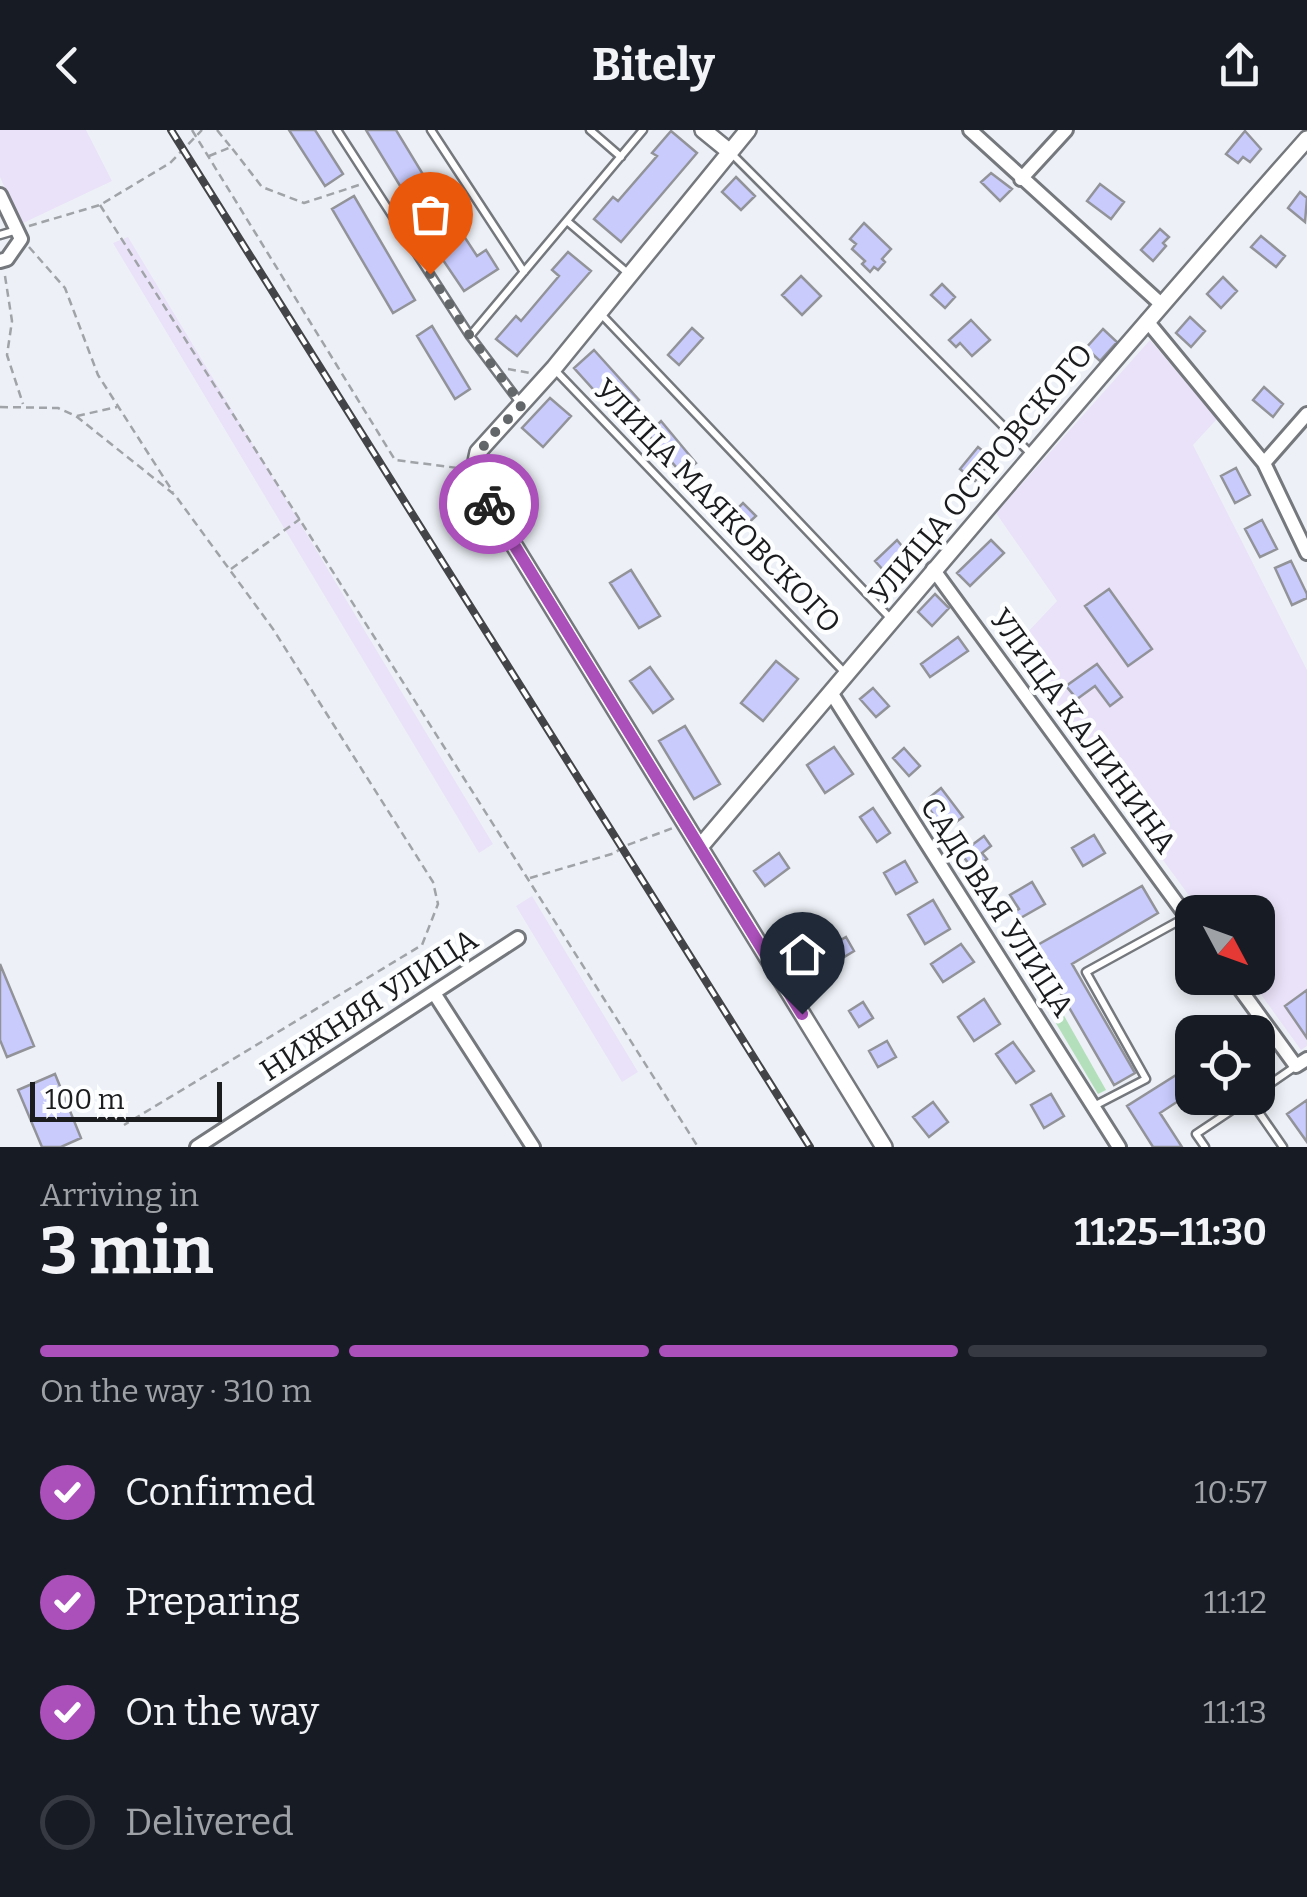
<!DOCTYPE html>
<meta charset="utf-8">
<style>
body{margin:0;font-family:Bitter,serif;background:#20242c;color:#f1f3f6;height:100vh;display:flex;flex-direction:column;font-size:38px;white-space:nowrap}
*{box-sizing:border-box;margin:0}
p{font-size:32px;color:#9ea1a6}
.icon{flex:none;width:55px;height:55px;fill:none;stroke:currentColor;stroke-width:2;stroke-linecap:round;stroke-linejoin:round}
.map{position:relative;height:1017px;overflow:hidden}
.drawer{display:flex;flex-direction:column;background:#171b24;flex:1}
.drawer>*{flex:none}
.needle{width:65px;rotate:131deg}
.tools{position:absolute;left:1175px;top:765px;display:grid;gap:20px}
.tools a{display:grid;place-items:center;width:100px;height:100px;border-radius:20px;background:#171b24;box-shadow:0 5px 15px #0003;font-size:50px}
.scale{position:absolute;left:30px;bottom:25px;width:192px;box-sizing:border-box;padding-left:10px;border:5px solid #1b1c1e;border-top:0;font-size:28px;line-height:35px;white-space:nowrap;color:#1b1c1e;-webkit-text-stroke:8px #fdfeff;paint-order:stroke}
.pin{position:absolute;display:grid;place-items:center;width:85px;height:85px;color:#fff;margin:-102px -42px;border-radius:50% 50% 50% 0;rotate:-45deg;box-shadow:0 0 10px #0007}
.pin .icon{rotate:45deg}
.courier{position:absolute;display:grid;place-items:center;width:100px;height:100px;margin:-50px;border:8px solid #ab4fba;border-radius:50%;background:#fff;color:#222;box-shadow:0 2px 12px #0007}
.headline em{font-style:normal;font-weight:700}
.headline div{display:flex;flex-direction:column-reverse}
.headline{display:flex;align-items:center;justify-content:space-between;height:170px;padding:0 40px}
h1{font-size:65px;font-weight:700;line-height:75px}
.bar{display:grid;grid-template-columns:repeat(4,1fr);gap:15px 10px;align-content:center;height:120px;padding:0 40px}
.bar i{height:12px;border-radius:8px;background:#363941}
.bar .current{background:#ab4fba}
.bar p{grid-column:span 4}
ol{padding:0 40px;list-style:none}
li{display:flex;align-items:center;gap:30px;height:110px}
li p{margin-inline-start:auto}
li .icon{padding:10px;border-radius:50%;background:#ab4fba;color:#fff;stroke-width:4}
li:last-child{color:#9ea1a6}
li i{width:55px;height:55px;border:5px solid #363941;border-radius:50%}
header{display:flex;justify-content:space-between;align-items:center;height:130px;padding:0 40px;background:#171b24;font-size:45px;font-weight:700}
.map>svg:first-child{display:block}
.industrial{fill:#eae2f8}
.green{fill:#b3e0bb}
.building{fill:#c8cbfc;stroke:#929399;stroke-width:2.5}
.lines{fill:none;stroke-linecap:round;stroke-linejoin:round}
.service-casing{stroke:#75787d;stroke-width:11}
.minor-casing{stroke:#75787d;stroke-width:18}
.tertiary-casing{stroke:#75787d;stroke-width:20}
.path{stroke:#a0a3a7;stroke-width:2.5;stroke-dasharray:8 5;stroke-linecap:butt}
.service{stroke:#fff;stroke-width:6}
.minor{stroke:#fff;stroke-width:12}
.tertiary{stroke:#fff;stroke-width:15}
.rail-casing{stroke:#434447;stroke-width:8}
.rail{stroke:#fdfeff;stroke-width:4;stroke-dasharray:11;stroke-linecap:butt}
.done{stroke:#64676a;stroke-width:10;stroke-dasharray:0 18}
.route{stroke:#ab4fba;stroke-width:12}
.labels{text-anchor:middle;stroke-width:9;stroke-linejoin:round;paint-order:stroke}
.street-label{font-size:30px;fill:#1b1c1e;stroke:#fdfeff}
</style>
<header><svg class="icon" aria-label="back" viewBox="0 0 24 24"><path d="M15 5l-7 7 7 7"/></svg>Bitely<svg class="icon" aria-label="share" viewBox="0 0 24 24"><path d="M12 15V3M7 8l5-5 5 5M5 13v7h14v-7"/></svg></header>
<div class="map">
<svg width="1307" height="1017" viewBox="0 0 1307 1017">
<rect width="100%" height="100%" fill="#edf1f7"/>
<!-- industrial -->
<path class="industrial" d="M0,0h86l26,51 -91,43 -21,-47z
M128,107l365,607 -14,9 -366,-610z
M1150,210l67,79 -24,26 114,225v376l-6,4 -52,-72h9v-66h-57l-191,-261 47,-50 -61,-88z
M532,766l106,176 -16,10 -106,-176z"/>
<!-- green -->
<path class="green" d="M1054,868l52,92 -8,4 -54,-91z"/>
<!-- building -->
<path class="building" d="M289,0h26l28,44 -18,12z
M366,0h30l28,46 -22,13z
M671,1l26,22 -76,89 -27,-23 19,-22 5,4 39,-45 -5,-3z
M1245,1l16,18 -11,13 -7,-5 -5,6 -12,-9z
M991,43l21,16 -12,12 -19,-19z
M736,47l19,19 -14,14 -19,-18z
M1100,54l24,18 -13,17 -24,-18z
M1300,62l7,6 -2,24 -17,-14z
M354,66l61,104 -22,13 -61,-104z
M450,85l27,41 9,-6 12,19 -34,22 -40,-59z
M864,93l27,26 -9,10 3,3 -7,8 -4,-3 -4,5 -8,-8 3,-3 -13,-12 4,-5 -6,-5z
M1160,99l9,8 -6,6 3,3 -13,15 -12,-11z
M1261,106l24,20 -9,11 -25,-20z
M568,122l23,19 -74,85 -21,-17 20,-23 5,5 38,-45 -7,-6z
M801,146l20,20 -19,19 -20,-20z
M1223,147l14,14 -16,17 -14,-14z
M942,154l13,13 -10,11 -14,-13z
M1190,187l15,14 -14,16 -15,-14z
M971,190l19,20 -18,16 -12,-13 -4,4 -7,-7z
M432,196l38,63 -15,10 -38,-63z
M692,198l11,10 -24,27 -11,-10z
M1103,199l14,13 -17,19 -14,-13z
M594,220l45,50 -20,18 -45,-50z
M1264,257l19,17 -10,13 -20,-17z
M550,268l21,18 -28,31 -21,-19z
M661,291l35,42 -14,11 -34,-40z
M978,317l15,12 -18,22 -15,-12z
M1236,338l14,27 -15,8 -14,-27z
M719,365l15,17 9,-9 13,13 -24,22 -28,-29z
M1262,390l15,29 -17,8 -15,-28z
M897,410l9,11 -22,20 -9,-10z
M991,410l13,13 -34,33 -13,-13z
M1291,431l16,33v4l-15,7 -17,-37z
M631,440l29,46 -21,12 -29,-45z
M1109,459l43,60 -24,17 -43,-60z
M935,464l14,14 -17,18 -14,-14z
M958,507l10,14 -38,26 -9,-13z
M776,531l22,18 -35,42 -22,-18z
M1097,534l25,33 -12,9 -15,-20 -18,13 -11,-13z
M650,537l23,32 -20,14 -23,-32z
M873,558l16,18 -13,11 -16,-18z
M685,596l35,58 -26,15 -35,-58z
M834,617l19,27 -28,19 -18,-28z
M904,618l16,18 -11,10 -16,-18z
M941,658l22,29 -18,13 -21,-28z
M873,678l17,25 -13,9 -17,-25z
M1094,705l11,18 -22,13 -11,-18z
M966,706l6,9 12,-9 7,10 -9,7 5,6 -15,10 -17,-25z
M779,723l10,15 -24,18 -11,-15z
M905,731l12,21 -21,12 -12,-21z
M1032,752l13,22 -28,16 -4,-7 6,-4 -9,-14z
M1142,756l16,27 -86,51 63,109 -21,12 -80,-138z
M933,770l17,29 -25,15 -17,-29z
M846,807l8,14 -33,20 -9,-14z
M961,814l13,18 -31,20 -12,-18z
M0,834l34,82 -27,11 -7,-17z
M1307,860v48l-22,-32z
M984,869l16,25 -26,17 -16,-24z
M863,872l10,16 -14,9 -10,-16z
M887,911l9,16 -18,10 -9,-16z
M1013,912l21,29 -18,12 -20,-29z
M1192,935v27l-32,21 22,34h-29l-26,-41z
M55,944l26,64 -20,9h-19l-24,-57z
M1051,964l13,22 -20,12 -13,-23z
M1307,970v42l-20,-28z
M933,972l15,20 -19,15 -16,-20z"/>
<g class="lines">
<!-- service casing -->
<g class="service-casing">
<path id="service" d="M337,0l133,206 51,68
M431,0l93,142
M590,0l31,27
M733,25l298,299
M567,91l63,54
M0,105l17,-5
M600,183l291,306
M470,206l173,-206
M554,239l292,305
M1258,962l38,-26
M1249,968l34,49
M1094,976l52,-27 -60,-107 100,-55
M1205,1017l-9,-13 54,-36"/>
</g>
<!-- minor casing -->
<g class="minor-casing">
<path id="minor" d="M970,0l191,174
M1021,49l45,-49
M0,65l21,44 -14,20 -7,2
M1147,191l117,142 43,90
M1264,333l43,-49
M933,439l259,355
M832,564l287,453
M1232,848l64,88 11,-7
M434,863l99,154
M197,1017l321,-209"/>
</g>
<!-- tertiary casing -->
<g class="tertiary-casing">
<path id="tertiary" d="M703,0l27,22
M748,0l-194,238 -76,84 -4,19 3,14 407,662
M700,717c201,-237 401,-475 607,-708"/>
</g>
<!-- path -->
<path class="path" d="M192,0l203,330 63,8
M217,0l13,16
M209,26l22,-9 31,40 42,16 55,-18
M100,75l598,942
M29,96l71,-21 70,-42 32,-33
M29,117l36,41 33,87 75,117
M5,146l7,45 -5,34 16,49
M508,239l22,4
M0,277l58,1 18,8 99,79 98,134 160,253 5,22 -16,41 -298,180
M77,286l40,-9
M231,439l69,-50
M530,748l85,-25 7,-6 51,-19"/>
<!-- service -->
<use href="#service" class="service"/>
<!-- minor -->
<use href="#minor" class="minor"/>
<!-- tertiary -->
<use href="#tertiary" class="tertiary"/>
<!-- rail casing -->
<g class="rail-casing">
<path id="rail" d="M171,0l639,1017"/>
</g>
<!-- rail -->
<use href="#rail" class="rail"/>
</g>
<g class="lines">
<!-- done -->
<path class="done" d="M430,144l40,62 52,69c-33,35 -63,50 -33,99"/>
<!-- route -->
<path class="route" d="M489,374l313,510"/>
</g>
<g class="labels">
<!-- street labels -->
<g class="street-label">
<text transform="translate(981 344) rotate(-50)" y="10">УЛИЦА ОСТРОВСКОГО</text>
<text transform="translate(717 376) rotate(46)" y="10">УЛИЦА МАЯКОВСКОГО</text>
<text transform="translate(1083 601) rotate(54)" y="10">УЛИЦА КАЛИНИНА</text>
<text transform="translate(997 777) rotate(57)" y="10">САДОВАЯ УЛИЦА</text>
<text transform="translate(369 875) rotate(-33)" y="10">НИЖНЯЯ УЛИЦА</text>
</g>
</g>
</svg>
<div class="tools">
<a><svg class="needle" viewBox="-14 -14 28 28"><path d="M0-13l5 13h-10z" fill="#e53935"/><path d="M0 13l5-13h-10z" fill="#9ea1a6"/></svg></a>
<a><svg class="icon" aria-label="locate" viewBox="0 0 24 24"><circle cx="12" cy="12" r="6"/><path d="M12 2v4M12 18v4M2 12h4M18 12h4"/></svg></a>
</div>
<div class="scale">100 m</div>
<div class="pin" style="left:430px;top:144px;background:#ea580c"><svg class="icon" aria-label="bag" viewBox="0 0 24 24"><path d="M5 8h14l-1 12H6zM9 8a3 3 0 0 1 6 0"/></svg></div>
<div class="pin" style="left:802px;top:884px;background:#1f2937"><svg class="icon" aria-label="home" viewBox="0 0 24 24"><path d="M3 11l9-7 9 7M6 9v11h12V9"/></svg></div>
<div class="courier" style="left:489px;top:374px"><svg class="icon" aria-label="bike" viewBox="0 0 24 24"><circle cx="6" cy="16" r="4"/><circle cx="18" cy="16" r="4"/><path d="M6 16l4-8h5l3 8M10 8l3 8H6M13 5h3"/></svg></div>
</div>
<section class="drawer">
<div class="headline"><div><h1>3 min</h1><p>Arriving in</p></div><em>11:25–11:30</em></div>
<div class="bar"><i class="current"></i><i class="current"></i><i class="current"></i><i></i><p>On the way · 310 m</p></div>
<ol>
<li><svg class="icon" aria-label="check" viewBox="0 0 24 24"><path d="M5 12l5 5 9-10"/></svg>Confirmed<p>10:57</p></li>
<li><svg class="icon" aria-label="check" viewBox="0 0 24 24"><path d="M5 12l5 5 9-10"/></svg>Preparing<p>11:12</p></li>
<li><svg class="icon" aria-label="check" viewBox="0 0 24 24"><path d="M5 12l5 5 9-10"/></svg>On the way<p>11:13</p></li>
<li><i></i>Delivered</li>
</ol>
</section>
